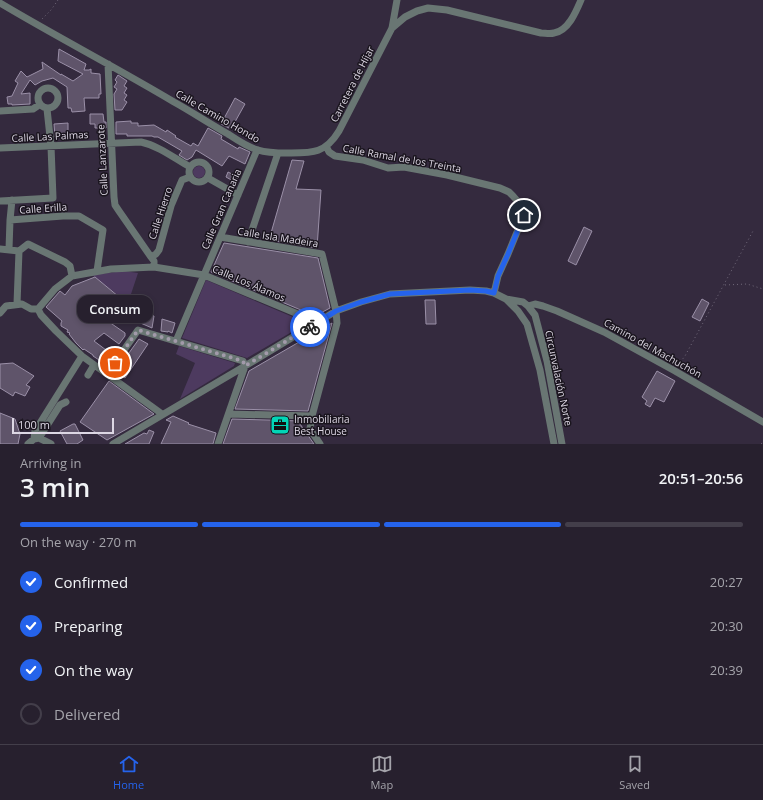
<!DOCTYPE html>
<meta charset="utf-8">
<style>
body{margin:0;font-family:"Open Sans",sans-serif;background:#332d3a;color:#f1f3f6;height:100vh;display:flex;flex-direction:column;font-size:15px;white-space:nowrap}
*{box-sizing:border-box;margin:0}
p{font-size:13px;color:#a4a3aa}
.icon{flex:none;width:22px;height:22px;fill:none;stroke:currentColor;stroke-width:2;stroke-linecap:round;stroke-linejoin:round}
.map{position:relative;height:444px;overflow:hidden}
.side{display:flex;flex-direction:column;background:#27202e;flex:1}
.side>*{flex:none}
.scale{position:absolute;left:12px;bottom:10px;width:102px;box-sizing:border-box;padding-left:4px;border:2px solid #ddd7e4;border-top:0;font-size:11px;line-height:14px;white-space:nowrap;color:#ddd7e4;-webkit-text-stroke:3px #1a151e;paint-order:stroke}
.pin{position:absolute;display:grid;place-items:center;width:34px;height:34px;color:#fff;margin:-17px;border:2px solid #fff;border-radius:50%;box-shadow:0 1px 4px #0007}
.courier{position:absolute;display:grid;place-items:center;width:40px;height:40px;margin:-20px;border:3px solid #2563eb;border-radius:50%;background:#fff;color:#222;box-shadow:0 1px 5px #0007}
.bubble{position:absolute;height:28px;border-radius:12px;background:#27202e;box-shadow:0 2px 6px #0003,0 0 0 1px #433e4a;font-size:13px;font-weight:600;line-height:28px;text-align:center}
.headline em{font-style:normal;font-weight:600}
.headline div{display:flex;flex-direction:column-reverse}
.headline{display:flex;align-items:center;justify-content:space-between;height:68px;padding:0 20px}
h1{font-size:26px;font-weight:600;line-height:30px}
.bar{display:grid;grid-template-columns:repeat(4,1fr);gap:6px 4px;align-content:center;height:48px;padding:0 20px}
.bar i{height:5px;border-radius:3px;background:#433e4a}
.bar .current{background:#2563eb}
.bar p{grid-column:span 4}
ol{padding:0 20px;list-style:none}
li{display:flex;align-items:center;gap:12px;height:44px}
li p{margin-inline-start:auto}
li .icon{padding:4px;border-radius:50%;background:#2563eb;color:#fff;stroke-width:4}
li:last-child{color:#a4a3aa}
li i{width:22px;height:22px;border:2px solid #433e4a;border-radius:50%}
.dock{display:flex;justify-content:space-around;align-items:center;height:56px;border-top:1px solid #433e4a;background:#27202e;font-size:11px;color:#a4a3aa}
.dock a{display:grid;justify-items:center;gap:2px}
.dock .current{color:#2563eb}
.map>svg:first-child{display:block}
.green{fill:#4d3a5f}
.building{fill:#5f546a;stroke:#9b90a8}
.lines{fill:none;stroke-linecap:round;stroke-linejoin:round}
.path{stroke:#726a7b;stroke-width:1;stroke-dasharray:1 3;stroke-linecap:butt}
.minor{stroke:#697673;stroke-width:7}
.done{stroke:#a29aaa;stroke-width:4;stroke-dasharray:0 7.2}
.route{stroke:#2563eb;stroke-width:5}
.labels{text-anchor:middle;stroke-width:3;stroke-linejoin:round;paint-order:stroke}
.street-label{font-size:10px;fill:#ddd7e4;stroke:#1a151e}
.poi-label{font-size:10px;fill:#ddd7e4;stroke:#1a151e;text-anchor:start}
</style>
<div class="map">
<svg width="763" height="444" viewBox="0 0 763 444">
<rect width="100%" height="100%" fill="#342a3e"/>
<!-- green -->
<path class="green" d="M193 172a6 6 0 1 1 12 0a6 6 0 1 1-12 0Z
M124,271l14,2 -10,30 -36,-28z
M206,280l101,43 -60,35 -65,-20z
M179,346l56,17 -1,3 -54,33 15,-36 -19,-9z"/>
<!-- building -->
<path class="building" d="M59,49l27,15 -2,6h5l2,-1v4l9,1 1,20h-2v4h-15l1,13 -13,1 -1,-4h-3l-1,-21 -14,-9 -11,3 -7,4 -5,-5 -9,14 9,-1v11l-18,1v-1h-4l-1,-7 5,-1 6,-13 -3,-2 6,-10 6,6 16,-8 -1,-7 19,13v-1l12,7 10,-7 -25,-13z
M118,75l9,6 -3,5 3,2 -3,5 3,2 -3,5 3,2 -5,8h-7l-1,-16 3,-5 -3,-2 3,-5 -2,-2z
M235,98l10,6 -14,25 -10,-5z
M90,114h13l1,8h2v6h-11v-4h-5z
M131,121v2h7v3l16,-1 12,7 1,-2 9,6 -1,1 16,9 2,-3 5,3 10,-18 14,8 -1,3 17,10 1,-2 11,5 -5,12 -16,-8 -7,10 -26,-16 -4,7 -5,3 -8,-5 3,-4 -24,-14h-4l-2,-1h-25v-2h-11v-12z
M68,123v13l-13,1 -1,-13z
M292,160l12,1 -8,28 25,1 -4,58 -48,-8z
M228,172l10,5 -3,5 -9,-5z
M584,227l8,4 -16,34 -8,-4z
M224,243l94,15 12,50 -15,8 -104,-44z
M95,277l29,24 8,-3 -16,20 -17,-3 26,18v3l-6,8 -15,-11 -10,8 16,12 -6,8 -4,-2 -1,1 -6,-4v-1l-9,-6 -1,1 -7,-7 -7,-9 1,-1 -3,-1 1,-2 -7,-4v-3l1,-2 -16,-14 14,-16 5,4 7,-9z
M702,299l7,4 -9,18 -8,-4z
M425,300h10l1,24h-10z
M128,309l26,7 -2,12 -16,-7v2l-6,-2v-1l-5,-1z
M162,319l13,4 -3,10 -4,-2v1l-7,-1z
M332,323l-24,88 -73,-2 14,-38z
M139,339l9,5 -23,34 -9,-7z
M13,363l21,13 -8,9 4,2 -5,9 -10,-4 -2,4 -13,-8v-24z
M657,371l18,10 -11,21 -9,-4 -5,9 -5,-3 2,-3 -5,-4z
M109,381l45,33 -47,26 -27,-18z
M0,413l15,6 5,15 -2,10h-18z
M173,416l16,7 -1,1 28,9 -3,11h-52l10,-22 -5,-2z
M232,419l69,2 -1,3 14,20h-91z
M73,424h2l8,16 -6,4h-10l-7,-13z
M149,430l5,2 -5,12h-24l19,-11 3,1z"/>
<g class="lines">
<!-- path -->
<path class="path" d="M42,19l9,-9 7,-10
M725,285l22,-1 16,5
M678,365l7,-9 68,-125
M761,444l2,-2"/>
<!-- minor -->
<path class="minor" d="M0,3c57,34 117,65 174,99 18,10 36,22 54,32 9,6 19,13 30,16 9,3 20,3 30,3 24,0 37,1 51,-22l53,-103 5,-28
M392,28l13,-11 12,-6 11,-3 19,2 94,23c4,0 9,1 13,0 14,-2 22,-21 27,-33
M108,64l6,133 1,8 4,6 32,46 3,4v6
M38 98a10 10 0 1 1 20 0a10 10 0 1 1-20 0Z
M0,111l33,-2 6,-4
M326,146l3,6 6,4 28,4 25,8 16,-1 43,8 53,13 9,4 4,4 7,8 4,11 -16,39 -10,22 -4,17
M0,148l141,-6c18,4 33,16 49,25
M189 172a10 10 0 1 1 20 0a10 10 0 1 1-20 0Z
M208,178l30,17
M0,201l53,-3 -2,-52 -4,-37
M10,220l2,-20
M220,237l102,17 14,57 1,12 -25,93 -2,13 10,15
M248,242l30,-89
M0,249l19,2 9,-7 37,18 5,4 2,10
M9,249l1,-29 53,-4h16l24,14 -6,41
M151,257l5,-3 3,-4 12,-44 11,-26 8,-3
M506,299l17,3 5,4 7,9 12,46 15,83
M17,304l2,-53
M528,306l7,-2 8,2 14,5 47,21 71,39 88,51
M38,309l3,6 15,16 26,25 80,58
M0,313l6,-7 16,-2 9,5h7l17,-20 17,-13 39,-7 43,-2 50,8 113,47
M176,341l81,-191
M107,374l31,-44 105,31 2,5 -27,78
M88,375l6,-10
M229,414l83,2
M39,438l21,-33 6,-3
M34,439l1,-8 47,-75
M28,444l6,-5 5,-1 12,6
M113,444l132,-78 91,-55 25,-9 29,-8 80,-4 16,1 8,2 12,6 12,12 9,13 13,46 14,74"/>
</g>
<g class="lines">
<!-- done -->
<path class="done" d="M115,363l23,-33 105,31 2,5 65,-39"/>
<!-- route -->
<path class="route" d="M310,327l26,-16 25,-9 29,-8 80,-4 16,1 8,2 4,-17 10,-22 16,-39"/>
</g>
<!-- icons -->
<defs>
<g id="office-square" transform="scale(1)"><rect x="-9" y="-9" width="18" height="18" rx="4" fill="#02d5b6" stroke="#1a151e"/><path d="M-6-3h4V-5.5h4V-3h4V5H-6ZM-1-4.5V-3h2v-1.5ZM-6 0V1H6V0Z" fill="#111"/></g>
</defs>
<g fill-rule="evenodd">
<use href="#office-square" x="280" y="425"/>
</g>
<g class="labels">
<!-- street labels -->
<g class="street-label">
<text transform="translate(352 84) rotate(-63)" y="4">Carretera de Híjar</text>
<text transform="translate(218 116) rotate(30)" y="4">Calle Camino Hondo</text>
<text transform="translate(50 136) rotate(-3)" y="4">Calle Las Palmas</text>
<text transform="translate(402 158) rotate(10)" y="4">Calle Ramal de los Treinta</text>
<text transform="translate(102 160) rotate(-93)" y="4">Calle Lanzarote</text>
<text transform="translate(43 208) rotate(-4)" y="4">Calle Erilla</text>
<text transform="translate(221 209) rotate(-67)" y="4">Calle Gran Canaria</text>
<text transform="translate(160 213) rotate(-72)" y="4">Calle Hierro</text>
<text transform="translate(278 237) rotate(9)" y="4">Calle Isla Madeira</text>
<text transform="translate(249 283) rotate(23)" y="4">Calle Los Álamos</text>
<text transform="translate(653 348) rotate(29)" y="4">Camino del Machuchón</text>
<text transform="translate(559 378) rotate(78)" y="4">Circunvalación Norte</text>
</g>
<!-- poi labels -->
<g class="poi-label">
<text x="294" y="423">Inmobiliaria<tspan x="294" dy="12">Best House</tspan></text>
</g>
</g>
</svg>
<div class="scale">100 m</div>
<div class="pin" style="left:115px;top:363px;background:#ea580c"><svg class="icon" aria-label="bag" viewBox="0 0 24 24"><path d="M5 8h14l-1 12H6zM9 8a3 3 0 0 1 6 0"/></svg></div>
<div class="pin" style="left:524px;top:215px;background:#1f2937"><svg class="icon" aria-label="home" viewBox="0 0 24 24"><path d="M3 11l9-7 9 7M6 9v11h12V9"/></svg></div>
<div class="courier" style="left:310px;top:327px"><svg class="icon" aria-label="bike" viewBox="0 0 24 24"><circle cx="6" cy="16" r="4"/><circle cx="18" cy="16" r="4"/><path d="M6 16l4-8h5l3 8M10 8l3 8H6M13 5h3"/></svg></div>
<div class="bubble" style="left:77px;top:295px;width:76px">Consum</div>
</div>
<section class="side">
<div class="headline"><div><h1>3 min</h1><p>Arriving in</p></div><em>20:51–20:56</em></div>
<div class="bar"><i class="current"></i><i class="current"></i><i class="current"></i><i></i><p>On the way · 270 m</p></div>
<ol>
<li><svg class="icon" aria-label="check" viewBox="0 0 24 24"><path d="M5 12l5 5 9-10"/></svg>Confirmed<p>20:27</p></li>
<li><svg class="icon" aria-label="check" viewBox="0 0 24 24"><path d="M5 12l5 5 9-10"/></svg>Preparing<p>20:30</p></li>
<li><svg class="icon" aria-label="check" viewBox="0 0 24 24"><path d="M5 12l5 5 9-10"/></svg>On the way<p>20:39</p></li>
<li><i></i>Delivered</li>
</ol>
</section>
<nav class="dock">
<a class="current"><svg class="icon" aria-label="home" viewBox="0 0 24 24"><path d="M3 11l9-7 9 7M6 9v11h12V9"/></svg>Home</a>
<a><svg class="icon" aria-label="map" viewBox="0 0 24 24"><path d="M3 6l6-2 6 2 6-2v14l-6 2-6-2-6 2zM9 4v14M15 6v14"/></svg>Map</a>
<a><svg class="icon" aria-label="saved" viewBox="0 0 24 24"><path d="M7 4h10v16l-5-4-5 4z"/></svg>Saved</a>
</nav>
